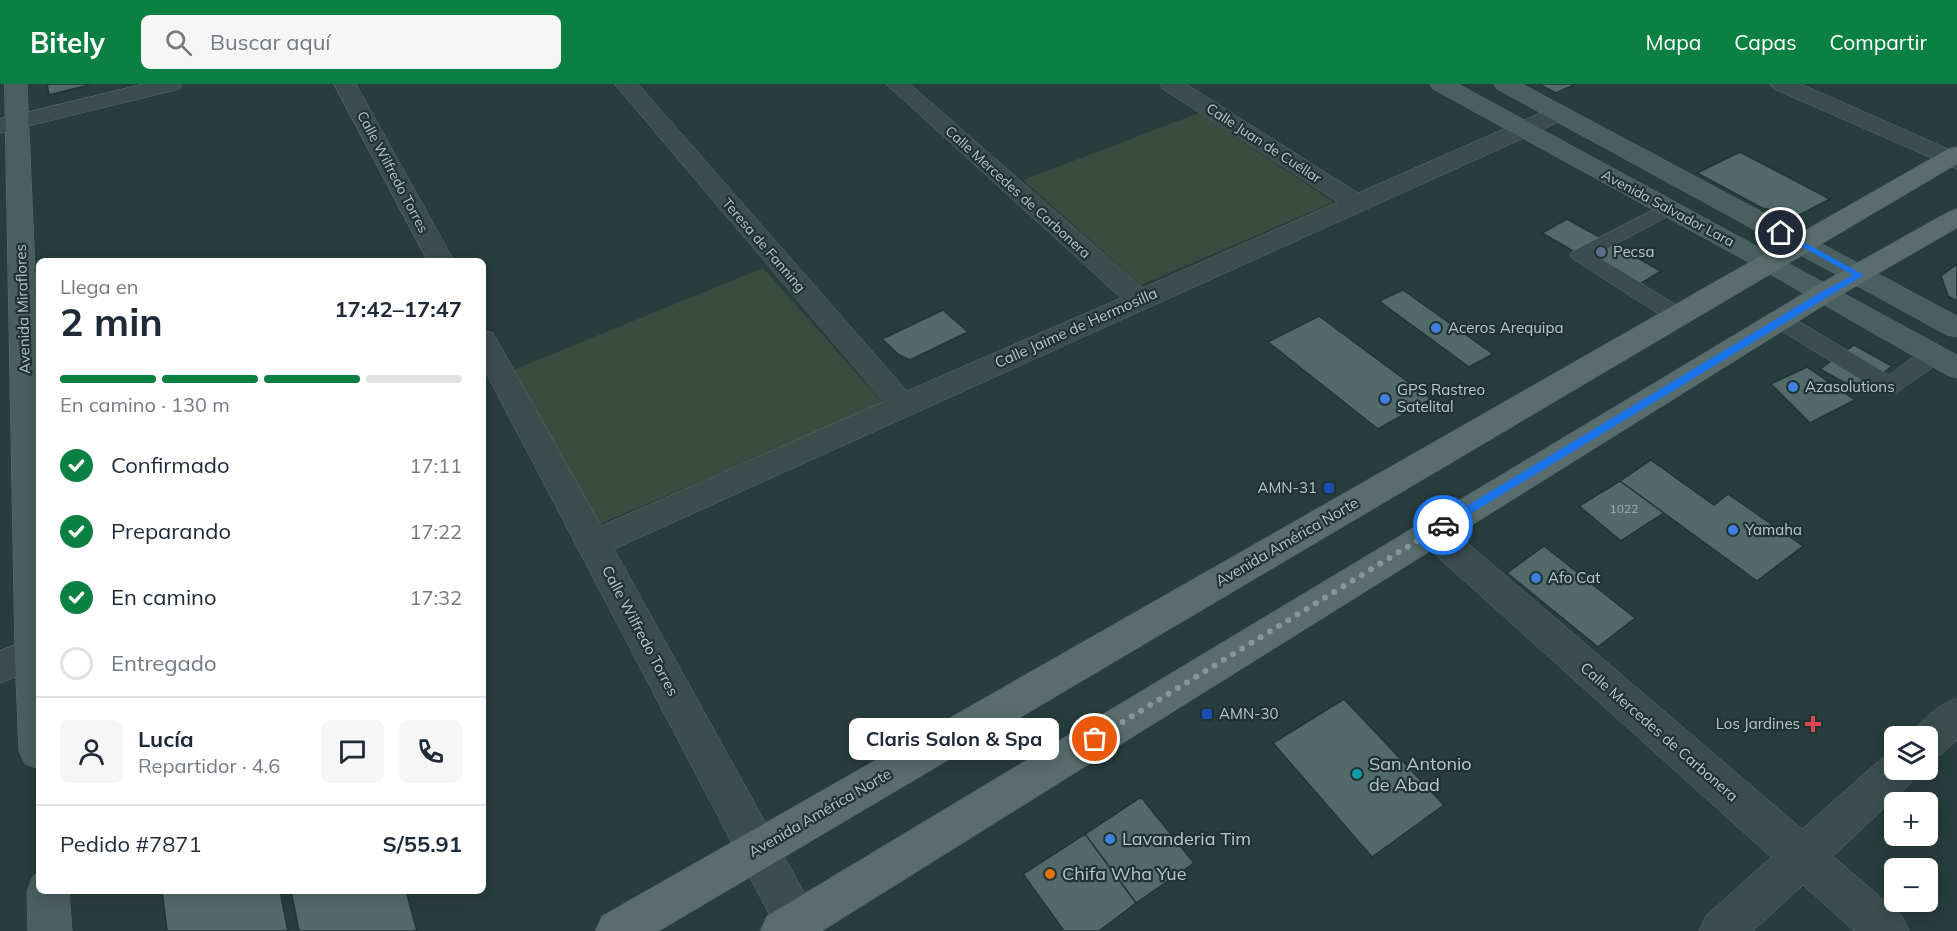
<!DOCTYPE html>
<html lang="es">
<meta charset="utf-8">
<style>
body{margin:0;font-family:Mulish,sans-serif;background:#f6f6f7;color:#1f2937;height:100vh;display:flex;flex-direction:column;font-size:22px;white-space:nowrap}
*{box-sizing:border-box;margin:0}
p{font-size:20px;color:#747a83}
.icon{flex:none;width:33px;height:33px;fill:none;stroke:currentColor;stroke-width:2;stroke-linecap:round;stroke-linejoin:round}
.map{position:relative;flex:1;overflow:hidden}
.drawer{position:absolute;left:36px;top:174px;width:450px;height:636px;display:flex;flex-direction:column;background:#fff;border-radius:9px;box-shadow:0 3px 15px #0003}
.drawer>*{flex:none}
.fabs{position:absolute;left:1884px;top:642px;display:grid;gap:12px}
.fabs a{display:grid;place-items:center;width:54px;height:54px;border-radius:9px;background:#fff;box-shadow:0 3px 15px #0003;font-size:30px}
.pin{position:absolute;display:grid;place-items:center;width:51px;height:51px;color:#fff;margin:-26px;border:3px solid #fff;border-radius:50%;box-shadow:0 2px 6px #0007}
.courier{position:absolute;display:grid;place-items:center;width:60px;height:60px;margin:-30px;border:4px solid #1a73e8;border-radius:50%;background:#fff;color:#222;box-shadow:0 2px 8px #0007}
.bubble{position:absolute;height:42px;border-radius:9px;background:#fff;box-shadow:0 3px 15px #0003;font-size:20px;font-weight:700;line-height:42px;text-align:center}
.overview em{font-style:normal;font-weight:700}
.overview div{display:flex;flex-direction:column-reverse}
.overview{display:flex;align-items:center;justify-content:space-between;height:102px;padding:0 24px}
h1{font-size:39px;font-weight:700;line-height:45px}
.bar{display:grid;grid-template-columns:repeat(4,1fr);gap:9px 6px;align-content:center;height:72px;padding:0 24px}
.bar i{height:8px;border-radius:4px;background:#e0e1e3}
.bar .active{background:#0b8043}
.bar p{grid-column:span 4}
.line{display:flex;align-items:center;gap:15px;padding:0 24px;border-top:2px solid #e0e1e3}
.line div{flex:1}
.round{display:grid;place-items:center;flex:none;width:63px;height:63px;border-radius:9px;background:#f6f6f7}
ol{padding:0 24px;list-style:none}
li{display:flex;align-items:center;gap:18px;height:66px}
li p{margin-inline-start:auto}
li .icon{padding:6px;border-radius:50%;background:#0b8043;color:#fff;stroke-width:4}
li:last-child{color:#747a83}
li i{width:33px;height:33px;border:3px solid #e0e1e3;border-radius:50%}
header{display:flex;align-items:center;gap:36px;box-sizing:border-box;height:84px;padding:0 30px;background:#0b8043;color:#fff}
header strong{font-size:28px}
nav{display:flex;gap:33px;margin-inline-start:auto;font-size:21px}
.search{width:420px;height:54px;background:#f6f6f7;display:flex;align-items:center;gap:15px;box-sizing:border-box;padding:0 21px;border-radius:9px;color:#747a83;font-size:22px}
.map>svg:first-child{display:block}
.green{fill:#384c3f}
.building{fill:#536a6a;stroke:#223535;stroke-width:1.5}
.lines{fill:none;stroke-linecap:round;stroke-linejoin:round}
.lane-casing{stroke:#5c6e6e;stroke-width:1}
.street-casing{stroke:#5c6e6e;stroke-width:1}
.secondary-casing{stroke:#5c6e6e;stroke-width:1}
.primary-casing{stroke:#485a5a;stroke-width:1}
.lane{fill:#3b4e4e;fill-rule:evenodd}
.street{fill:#3b4e4e;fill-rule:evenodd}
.secondary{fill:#4a5f60;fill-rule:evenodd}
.primary{fill:#5a6d6d;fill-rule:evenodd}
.route{fill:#1a73e8}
.done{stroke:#869797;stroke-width:6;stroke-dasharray:0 10.8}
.service-dot{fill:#5c6f8a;stroke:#203333;stroke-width:2}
.shop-dot{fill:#3f7fe0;stroke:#203333;stroke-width:2}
.transit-dot{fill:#1a4fb4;stroke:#203333;stroke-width:2}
.health-dot{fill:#e0444e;stroke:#203333;stroke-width:2}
.culture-dot{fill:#0f9aa8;stroke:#203333;stroke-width:2}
.food-dot{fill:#e8710a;stroke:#203333;stroke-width:2}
.labels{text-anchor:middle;stroke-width:4.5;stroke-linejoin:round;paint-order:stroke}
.number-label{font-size:12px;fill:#9fb0b0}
.far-street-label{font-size:14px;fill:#b8c8c8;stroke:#203333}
.poi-label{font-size:15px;fill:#b8c8c8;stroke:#203333;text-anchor:start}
.street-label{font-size:15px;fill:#b8c8c8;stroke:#203333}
.near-poi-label{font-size:18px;fill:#b8c8c8;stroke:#203333;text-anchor:start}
</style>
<header>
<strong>Bitely</strong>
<div class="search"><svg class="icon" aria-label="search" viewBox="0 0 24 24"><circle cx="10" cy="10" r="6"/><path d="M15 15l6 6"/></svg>Buscar aquí</div>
<nav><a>Mapa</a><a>Capas</a><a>Compartir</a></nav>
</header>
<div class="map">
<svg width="1957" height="847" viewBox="0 0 1957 847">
<rect width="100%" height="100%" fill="#283d3d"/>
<!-- green -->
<path class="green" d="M1199,29l135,89 -193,83 -118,-105z
M763,184l120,135 -304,130 -76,-159z"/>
<!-- building -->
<path class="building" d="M47,0h45l-43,11z
M1539,0h37l-20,9z
M1740,68l90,47 -33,17 -35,-8 -65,-35z
M1567,135l94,52 -26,16 -93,-54z
M1957,180v37l-9,-5 -7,-20z
M1403,206l90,64 -24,13 -90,-66z
M943,226l25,22 -58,28 -11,-5 -17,-16z
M1319,232l112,83 -53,30 -110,-87z
M1854,261l38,21 -33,25 -39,-22z
M1807,283l48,33 -45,23 -39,-39z
M1651,376l63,45 14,-11 75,52 -46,35 -137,-100z
M1620,397l44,32 -43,28 -42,-35z
M1544,462l91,72 -37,29 -91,-74z
M1344,615l100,106 -72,52 -99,-114z
M1141,713l53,66 -58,40 -51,-69z
M1085,750l51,69 -37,28h-35l-41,-57z
M162,807h118l8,40h-121z
M291,807h115l11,40h-118z"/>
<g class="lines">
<!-- lane casing -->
<g class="lane-casing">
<path id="lane" d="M1669,118l7,2 3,4 -3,4 -81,43 91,56 3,5 -3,5 -8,2 -8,-2 -97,-62 -3,-4 3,-4z
M1780,229l8,2 101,60c15,-10 34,-30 53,-24l3,5 -3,5 -45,31 -8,2 -8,-2 -109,-67 -3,-5 3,-5z"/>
</g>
<!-- street casing -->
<g class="street-casing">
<path id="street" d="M144,0h38l-3,5 -179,44v-14z
M334,0h22l98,177h-26z
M615,0h23l269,307 214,-93 -235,-214h24l233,204 195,-86 -175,-113 -3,-5h26l172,109 194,-85 8,-2 8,2 4,5 -4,5 -954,431 198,358 7,15 -4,9h-37l-295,-564v-37l10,3 4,7 104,186 282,-124z
M1771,0h30l156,69v16l-183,-80z
M1432,435l12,4 358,306 81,-72 11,-4v17h23l-6,13 -78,73 69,60 7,15h-55l-51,-46 -50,46h-54l7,-15 65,-59 -351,-316 -5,-9 5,-9z
M33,554l6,2v28l-39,15v-32z
M1957,614v42l-15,14 -14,5v-23h-17c8,-16 29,-32 46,-38z"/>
</g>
<!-- secondary casing -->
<g class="secondary-casing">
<path id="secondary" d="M5,0h22l12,279v406l-14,-5 -6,-13 -4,-97z
M1430,0h28l499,271v23l-10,-3 -186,-106 -328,-180z
M1494,0h28l435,232v21l-10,-2 -450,-246z
M39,790v17h30l3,40h-44l-1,-40 6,-15z"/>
</g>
<!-- primary casing -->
<g class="primary-casing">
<path id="primary" d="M1957,63v17l-1298,767h-64l7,-15 1346,-767z
M1957,125v19l-123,71 -1012,632h-62l7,-15 1047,-629 134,-75z"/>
</g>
<!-- lane -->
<use href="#lane" class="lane"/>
<!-- street -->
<use href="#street" class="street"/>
<!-- secondary -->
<use href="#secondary" class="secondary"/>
<!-- primary -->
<use href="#primary" class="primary"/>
</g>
<!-- route -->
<path class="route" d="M1779,147h5l80,44 -417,253h-7v-6l381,-230 32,-17 -74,-41z"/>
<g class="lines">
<!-- done -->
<path class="done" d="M1095,655l348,-214"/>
</g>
<!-- markers -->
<circle class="service-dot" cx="1601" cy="168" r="6"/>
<g class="shop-dot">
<circle cx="1436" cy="244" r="6"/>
<circle cx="1793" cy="303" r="6"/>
<circle cx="1385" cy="315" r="6"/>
<circle cx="1733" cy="446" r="6"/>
<circle cx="1536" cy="494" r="6"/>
<circle cx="1110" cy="755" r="6"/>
</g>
<g class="transit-dot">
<rect x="1323" y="398" width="12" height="12" rx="3"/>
<rect x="1201" y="624" width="12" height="12" rx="3"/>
</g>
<path class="health-dot" d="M1810 631h6v6h6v6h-6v6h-6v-6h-6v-6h6z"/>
<circle class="culture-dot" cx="1357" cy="690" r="6"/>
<circle class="food-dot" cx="1050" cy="790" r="6"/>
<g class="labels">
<!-- number labels -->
<g class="number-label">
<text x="1624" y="429">1022</text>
</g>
<!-- far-street labels -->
<g class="far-street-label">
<text transform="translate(1264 59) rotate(33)" y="5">Calle Juan de Cuéllar</text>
<text transform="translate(393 88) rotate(62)" y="5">Calle Wilfredo Torres</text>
<text transform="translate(1018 108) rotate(42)" y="5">Calle Mercedes de Carbonera</text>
<text transform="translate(1668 124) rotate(28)" y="5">Avenida Salvador Lara</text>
<text transform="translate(764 161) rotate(49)" y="5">Teresa de Fanning</text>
</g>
<!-- poi labels -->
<g class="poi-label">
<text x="1613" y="173">Pecsa</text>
<text x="1448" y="249">Aceros Arequipa</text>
<text x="1805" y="308">Azasolutions</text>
<text x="1397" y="311">GPS Rastreo<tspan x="1397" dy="17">Satelital</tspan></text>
<text x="1317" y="409" text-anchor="end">AMN-31</text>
<text x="1745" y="451">Yamaha</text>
<text x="1548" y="499">Afo Cat</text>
<text x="1219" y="635">AMN-30</text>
<text x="1800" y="645" text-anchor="end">Los Jardines</text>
</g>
<!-- street labels -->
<g class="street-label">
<text transform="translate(23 225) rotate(-92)" y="5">Avenida Miraflores</text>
<text transform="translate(1076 244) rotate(-24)" y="5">Calle Jaime de Hermosilla</text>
<text transform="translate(1287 458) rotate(-30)" y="5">Avenida América Norte</text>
<text transform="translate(640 547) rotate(62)" y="5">Calle Wilfredo Torres</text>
<text transform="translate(1659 648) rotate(41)" y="5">Calle Mercedes de Carbonera</text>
<text transform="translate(820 729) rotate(-30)" y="5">Avenida América Norte</text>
</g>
<!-- near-poi labels -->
<g class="near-poi-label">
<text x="1369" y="686">San Antonio<tspan x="1369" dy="21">de Abad</tspan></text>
<text x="1122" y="761">Lavanderia Tim</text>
<text x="1062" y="796">Chifa Wha Yue</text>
</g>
</g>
</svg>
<div class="fabs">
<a><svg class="icon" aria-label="layers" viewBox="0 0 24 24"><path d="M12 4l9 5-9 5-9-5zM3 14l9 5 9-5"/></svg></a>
<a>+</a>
<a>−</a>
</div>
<div class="pin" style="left:1095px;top:655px;background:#ea580c"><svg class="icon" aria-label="bag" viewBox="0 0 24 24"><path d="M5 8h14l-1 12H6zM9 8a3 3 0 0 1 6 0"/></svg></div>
<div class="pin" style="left:1781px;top:149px;background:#1f2937"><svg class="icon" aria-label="home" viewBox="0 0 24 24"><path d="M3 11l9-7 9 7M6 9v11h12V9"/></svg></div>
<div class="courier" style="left:1443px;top:441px"><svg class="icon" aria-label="car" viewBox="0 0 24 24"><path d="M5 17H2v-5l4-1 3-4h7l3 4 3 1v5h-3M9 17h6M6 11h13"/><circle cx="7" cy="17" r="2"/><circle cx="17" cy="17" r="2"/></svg></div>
<div class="bubble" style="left:849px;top:634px;width:210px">Claris Salon &amp; Spa</div>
<section class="drawer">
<div class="overview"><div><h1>2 min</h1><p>Llega en</p></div><em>17:42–17:47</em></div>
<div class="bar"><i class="active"></i><i class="active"></i><i class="active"></i><i></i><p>En camino · 130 m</p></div>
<ol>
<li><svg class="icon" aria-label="check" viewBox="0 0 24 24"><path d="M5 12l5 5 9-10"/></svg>Confirmado<p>17:11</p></li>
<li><svg class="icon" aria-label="check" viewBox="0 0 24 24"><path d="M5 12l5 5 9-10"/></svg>Preparando<p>17:22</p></li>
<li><svg class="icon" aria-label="check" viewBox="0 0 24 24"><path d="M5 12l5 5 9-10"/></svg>En camino<p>17:32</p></li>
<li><i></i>Entregado</li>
</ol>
<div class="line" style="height:108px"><a class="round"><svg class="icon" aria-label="person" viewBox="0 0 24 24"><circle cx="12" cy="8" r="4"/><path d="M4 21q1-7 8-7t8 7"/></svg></a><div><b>Lucía</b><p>Repartidor · 4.6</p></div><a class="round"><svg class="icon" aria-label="chat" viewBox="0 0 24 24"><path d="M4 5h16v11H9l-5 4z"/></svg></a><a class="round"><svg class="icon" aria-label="phone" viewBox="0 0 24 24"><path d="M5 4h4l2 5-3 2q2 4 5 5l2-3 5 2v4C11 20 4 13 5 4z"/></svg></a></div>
<div class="line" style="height:78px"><div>Pedido #7871</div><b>S/55.91</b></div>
</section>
</div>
